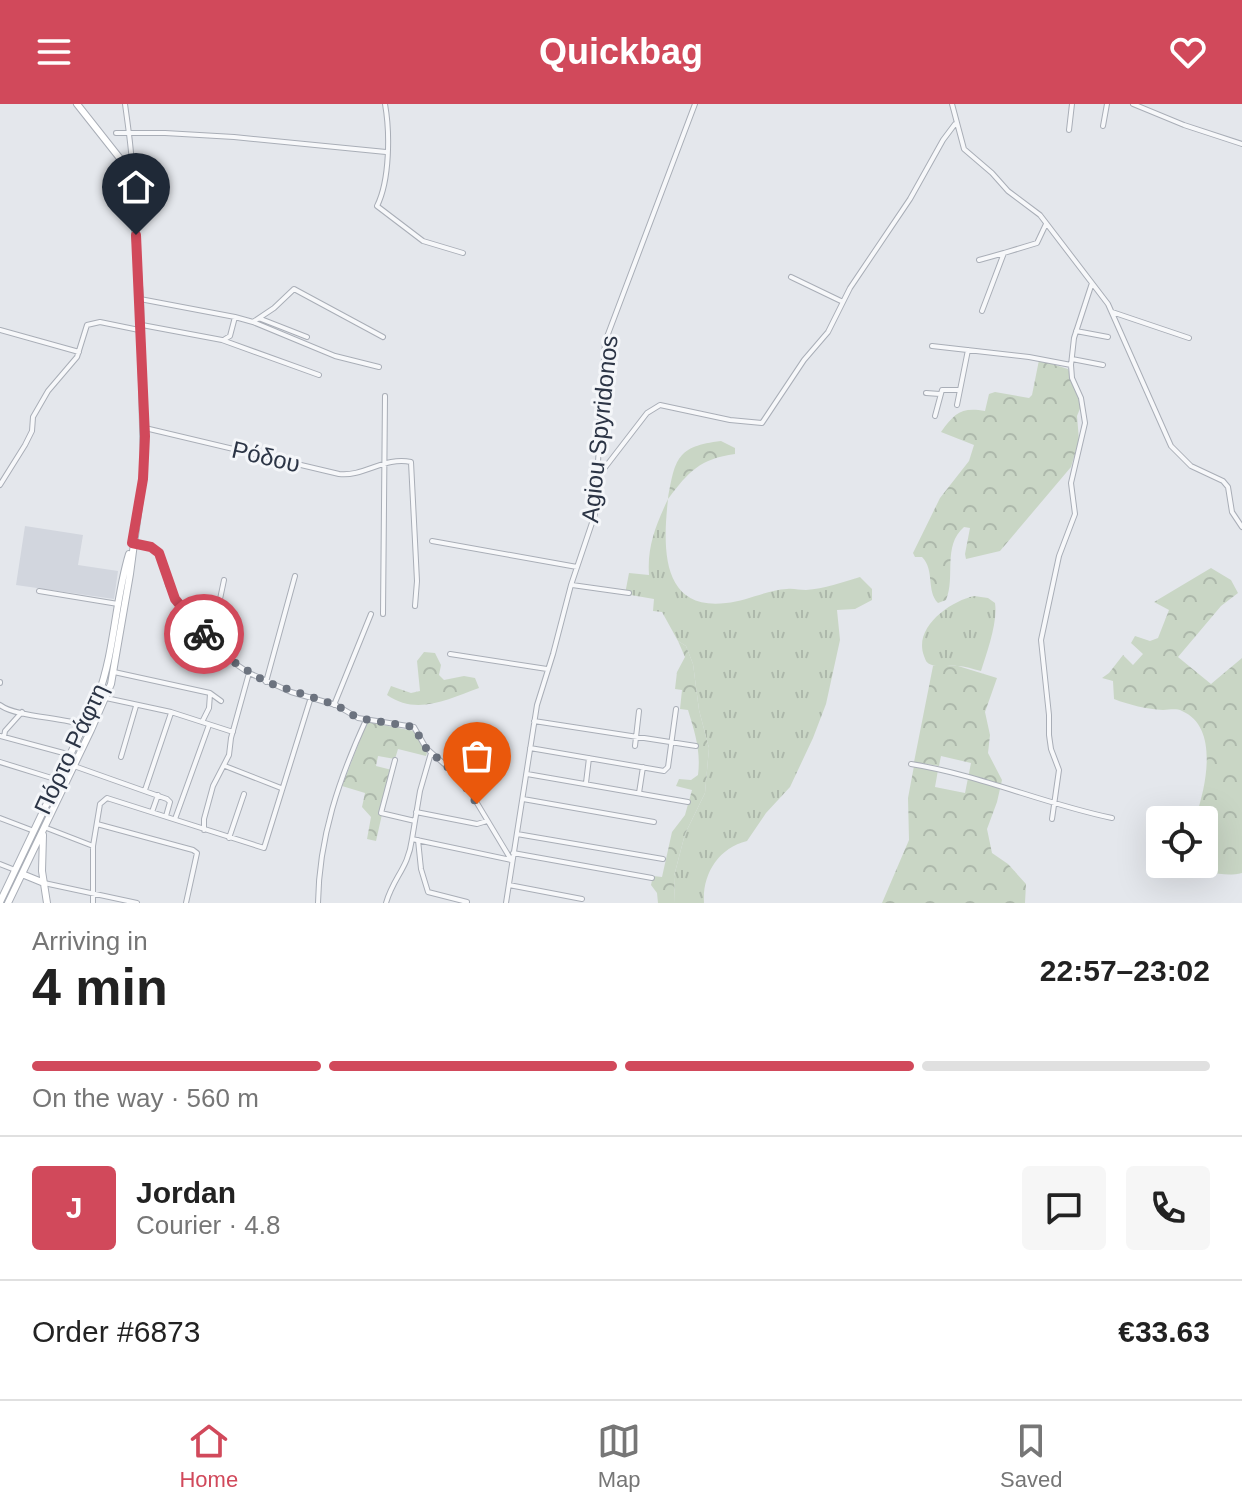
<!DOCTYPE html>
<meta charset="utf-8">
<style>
body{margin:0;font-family:Arial,sans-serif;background:#f6f6f6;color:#222;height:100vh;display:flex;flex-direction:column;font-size:30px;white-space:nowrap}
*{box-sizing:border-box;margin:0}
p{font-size:26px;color:#767676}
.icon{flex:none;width:44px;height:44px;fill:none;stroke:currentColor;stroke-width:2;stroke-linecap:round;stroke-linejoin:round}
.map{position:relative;height:799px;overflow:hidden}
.drawer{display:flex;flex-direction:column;background:#fff;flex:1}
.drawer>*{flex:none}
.buttons{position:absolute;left:1146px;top:702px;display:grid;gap:16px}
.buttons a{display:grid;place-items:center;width:72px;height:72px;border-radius:8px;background:#fff;box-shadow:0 8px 32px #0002;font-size:40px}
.pin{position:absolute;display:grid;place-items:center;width:68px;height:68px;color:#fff;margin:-82px -34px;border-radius:50% 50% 50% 0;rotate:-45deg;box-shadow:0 0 8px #0007}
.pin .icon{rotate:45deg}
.courier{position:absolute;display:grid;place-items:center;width:80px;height:80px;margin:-40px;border:6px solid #d1495b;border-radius:50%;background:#fff;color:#222;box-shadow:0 2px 10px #0007}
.overview em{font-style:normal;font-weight:700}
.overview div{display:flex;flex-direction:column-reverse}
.overview{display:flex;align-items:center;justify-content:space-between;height:136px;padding:0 32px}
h1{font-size:52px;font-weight:700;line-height:60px}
.bar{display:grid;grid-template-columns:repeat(4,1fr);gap:12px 8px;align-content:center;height:96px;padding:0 32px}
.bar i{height:10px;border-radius:6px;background:#e0e0e0}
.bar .selected{background:#d1495b}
.bar p{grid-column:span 4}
.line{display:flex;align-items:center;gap:20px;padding:0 32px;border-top:2px solid #e0e0e0}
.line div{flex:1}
.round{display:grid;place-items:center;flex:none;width:84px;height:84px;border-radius:8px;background:#f6f6f6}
header{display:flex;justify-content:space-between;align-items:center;height:104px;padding:0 32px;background:#d1495b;color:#fff;font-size:36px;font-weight:700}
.dock{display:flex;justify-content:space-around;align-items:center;height:112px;border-top:2px solid #e0e0e0;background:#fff;font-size:22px;color:#767676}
.dock a{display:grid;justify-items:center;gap:4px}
.dock .selected{color:#d1495b}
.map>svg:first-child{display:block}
.built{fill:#d2d6de}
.grass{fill:url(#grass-tufts)}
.forest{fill:url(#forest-crowns)}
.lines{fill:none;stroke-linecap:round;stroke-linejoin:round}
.street-casing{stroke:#a9aeb7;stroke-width:6}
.secondary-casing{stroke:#a9aeb7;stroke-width:8}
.street{stroke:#f7f8fa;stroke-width:4}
.secondary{stroke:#fff;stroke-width:6}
.done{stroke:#6c737f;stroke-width:8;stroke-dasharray:0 14.4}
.route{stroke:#d1495b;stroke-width:10}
.labels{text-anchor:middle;stroke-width:6;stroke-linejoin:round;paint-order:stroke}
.street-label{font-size:24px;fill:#2b3445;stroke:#f4f6f9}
</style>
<header><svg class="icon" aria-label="menu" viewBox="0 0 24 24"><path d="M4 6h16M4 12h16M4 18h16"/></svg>Quickbag<svg class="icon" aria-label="heart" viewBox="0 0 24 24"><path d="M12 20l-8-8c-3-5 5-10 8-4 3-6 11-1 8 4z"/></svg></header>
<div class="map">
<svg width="1242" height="799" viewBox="0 0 1242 799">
<defs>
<pattern id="grass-tufts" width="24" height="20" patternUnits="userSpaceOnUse" patternTransform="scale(2)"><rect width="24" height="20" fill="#c9d6c5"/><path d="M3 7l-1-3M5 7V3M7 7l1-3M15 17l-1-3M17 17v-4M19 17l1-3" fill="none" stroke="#adb8ab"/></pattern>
<pattern id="forest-crowns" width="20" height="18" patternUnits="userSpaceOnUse" patternTransform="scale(2)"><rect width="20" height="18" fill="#c9d6c5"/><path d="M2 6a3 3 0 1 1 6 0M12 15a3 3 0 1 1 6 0" fill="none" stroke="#adb8ab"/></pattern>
</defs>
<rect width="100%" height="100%" fill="#e4e7ec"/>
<!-- built -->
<path class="built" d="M25,422l58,9 -5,30 40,6 -4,28 -98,-14z"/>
<!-- grass -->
<path class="grass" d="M668,395c-5,47 -8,112 58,104 21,-2 41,-13 61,-14 6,-1 12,1 19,1 18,-1 37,-8 54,-13l12,12v11l-17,9 -18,1 3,30 -14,64 -13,34 -23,49 -24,26 -19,28c-29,7 -45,34 -43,62h-29l-1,-27 11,-42 20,-41 4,-45 -10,-38 -6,-46 -7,-18 -8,-5 -16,-29 -9,-1 1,-12 -29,-5 4,-21 20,2c-2,-29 7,-50 19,-76z
M974,492l14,2 7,5c3,19 -8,49 -14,68 -8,-2 -16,-5 -24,-5 -8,-1 -18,2 -25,-1 -6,-2 -6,-4 -8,-9 -11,-29 27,-55 50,-60z"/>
<!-- forest -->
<path class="forest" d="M1039,256l29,9 13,37 -4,10 2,24 -8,27 -71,84 -34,8 -1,-5 5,-26 -6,-1c-22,19 -8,50 -18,73l-8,3c-12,-12 -3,-33 -16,-46h-7l-2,-4 27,-55 29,-37 5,-16 -33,-13c14,-19 20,-25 44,-21l4,-17 6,-2 34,6 3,-3z
M721,337l14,7v6c-35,5 -46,17 -67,45 7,-40 9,-53 53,-58z
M1211,464l20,12 7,13 -17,13 -43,51 33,27 31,-26v215c-16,4 -36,0 -50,-9h12v-27l4,-7 -11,-17c9,-28 22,-86 -15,-102 -6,-3 -13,-1 -19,-1 -16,-1 -34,-5 -49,-11l-1,-18 -11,-3 7,-5 14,-18 10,10 10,-11 -12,-11 4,-7 15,5 8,-3 11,-28 -15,-8z
M678,537l8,5 7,18 6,46 10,38 -4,45 -20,41 -11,42 1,27h-17l-1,-10 -6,-8 2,-9 9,1 10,-45 13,-17 7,-25 -16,-4 3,-7 12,1 7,-5c3,-24 -3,-42 -10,-65l-8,-1 2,-19 -7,-1 2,-17 8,-15z
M424,548l11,1 6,12 -2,10 5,5 20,-4 11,2 4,10c-31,11 -62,28 -92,7l4,-9 20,7 9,-2 -3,-30z
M933,562h25l39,12 -12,34 5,23 -2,18 14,27 -5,22 -10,27 5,24 16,11 18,20 -1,19h-143l27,-63 -1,-42 6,-32 24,4 -3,17 30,6 6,-30 -30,-7 -2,10 -25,-4z
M367,618l47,9 13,22 -1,3 -28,-7 -3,10 -17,-3 -2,10 16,4 -16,71 -9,-2 4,-22 -9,-10 3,-14 -23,-7z"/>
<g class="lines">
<!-- street casing -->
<g class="street-casing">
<path id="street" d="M125,0c2,15 11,73 6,82
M385,0c5,28 5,76 -8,102l46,35 40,12
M952,0l12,45 28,24 16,18 32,24 68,89 63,142 20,20 32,15 5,6 4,25 10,15
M1133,0l51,21 58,19
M1103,22l4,-22
M1069,26l3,-26
M116,29h49l69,4 152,15
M979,156l25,-7
M791,173l52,25
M140,195l95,18 -5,19 -5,3
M982,207l22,-58 33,-10 9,-19
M1112,208l77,26
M235,213l18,5 21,-14 20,-19 89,48
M261,215l46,18
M253,218l82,34 44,11
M142,221l80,15 97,35
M0,226l79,22
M1076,227l32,6
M932,242l97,11 42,8
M1072,255l31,6
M926,289l14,1
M957,301l3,-15
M935,312l7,-26h18l8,-40
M145,324l194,46c25,3 46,-18 72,-12l6,119 -2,25
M600,370l47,-61 13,-8 70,15 32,3 42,-63 24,-28 22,-44 60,-89 33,-59 12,-16
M0,381l25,-40 7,-14 1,-14 15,-26 29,-34 10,-32 13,-3 39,8
M432,437l145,26
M132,439l24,6 6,8 6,28 14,25 42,46 25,17 42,19 45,13 22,13 56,9 12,21 33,29 9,11 42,70
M572,481l57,8
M39,487l79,13
M383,510l2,-218
M211,538l13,-62
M450,550l97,15
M114,568l96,21 11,8
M0,578v1
M266,578l29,-106
M106,594l65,14 62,20
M0,601c16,12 61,12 83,20
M334,601l37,-91
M534,617l162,25
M202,618l7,-14 1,-14
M0,632l71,19
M4,633l1,-6 17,-19
M635,642l4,-35
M530,644l134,23 4,-4 8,-58
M431,649l-11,38 -8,48 99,21
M121,653l15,-51
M395,656l-14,53 34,8
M0,658l58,18
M911,660c69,11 133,40 201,54
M74,662l93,33 3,3 -4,14
M225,662l56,22
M527,670l161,28
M586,679l3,-25
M145,686l26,-77
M639,689l4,-26
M523,695l131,23
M152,708l6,-17
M416,708l61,12 10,-3
M0,714l34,13
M175,715l34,-94
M1052,715l7,-49 -8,-21 -2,-14v-20l-8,-75 18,-84 16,-42 -4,-31 14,-60 -4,-25 -9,-20 -1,-13 3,-27 18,-55
M97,720l96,26 4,3 -11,50
M44,723l49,19v57
M204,726v-11l9,-33 16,-31 2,-17 18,-65
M517,730l146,25
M229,734l15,-44
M418,736l3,29 7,23 39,10
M93,742l7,-42 7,-6 157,50 47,-151
M513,749l139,25
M0,760l15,6
M44,779l93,20
M509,781l73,14
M318,799c1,-66 21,-124 48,-183
M386,799c8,-27 22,-34 26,-64
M506,799l31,-198 16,-51 18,-69 24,-71 10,-172 90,-238"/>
</g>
<!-- secondary casing -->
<g class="secondary-casing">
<path id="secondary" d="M43,731l-1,36 5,32
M22,770l22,9
M0,798l98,-206c17,-46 17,-96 31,-142
M8,799l83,-173 20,-46 19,-110 14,-106 -4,-169 -8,-109 -10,-29 -45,-57"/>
</g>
<!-- street -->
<use href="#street" class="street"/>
<!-- secondary -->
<use href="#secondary" class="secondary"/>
</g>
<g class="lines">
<!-- done -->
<path class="done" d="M204,530l20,22 42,26 70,23 22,13 56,9 12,21 33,29 18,27"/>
<!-- route -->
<path class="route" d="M136,131l9,201 -2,43 -11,64 19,4 8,6 16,46 29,35"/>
</g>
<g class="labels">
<!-- street labels -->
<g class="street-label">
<text transform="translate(600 325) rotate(-84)" y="8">Agiou Spyridonos</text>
<text transform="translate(266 353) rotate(13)" y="8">Ρόδου</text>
<text transform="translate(71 645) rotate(-65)" y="8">Πόρτο Ράφτη</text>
</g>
</g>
</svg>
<div class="buttons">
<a><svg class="icon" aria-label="locate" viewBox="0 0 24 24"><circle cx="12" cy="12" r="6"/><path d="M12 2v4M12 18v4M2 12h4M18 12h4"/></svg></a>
</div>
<div class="pin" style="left:477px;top:700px;background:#ea580c"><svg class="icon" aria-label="bag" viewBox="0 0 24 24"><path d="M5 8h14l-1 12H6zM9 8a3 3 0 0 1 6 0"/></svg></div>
<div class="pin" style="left:136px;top:131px;background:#1f2937"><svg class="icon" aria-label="home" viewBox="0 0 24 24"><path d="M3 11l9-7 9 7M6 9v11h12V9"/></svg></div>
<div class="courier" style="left:204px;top:530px"><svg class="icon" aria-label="bike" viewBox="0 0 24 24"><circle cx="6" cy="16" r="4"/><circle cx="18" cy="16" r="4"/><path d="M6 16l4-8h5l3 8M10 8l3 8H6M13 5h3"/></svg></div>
</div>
<section class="drawer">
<div class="overview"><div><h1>4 min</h1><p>Arriving in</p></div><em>22:57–23:02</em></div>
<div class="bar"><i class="selected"></i><i class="selected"></i><i class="selected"></i><i></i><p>On the way · 560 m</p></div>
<div class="line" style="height:144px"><b class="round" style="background:#d1495b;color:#fff">J</b><div><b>Jordan</b><p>Courier · 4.8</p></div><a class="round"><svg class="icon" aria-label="chat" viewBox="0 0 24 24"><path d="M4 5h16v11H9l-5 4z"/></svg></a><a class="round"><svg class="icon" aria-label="phone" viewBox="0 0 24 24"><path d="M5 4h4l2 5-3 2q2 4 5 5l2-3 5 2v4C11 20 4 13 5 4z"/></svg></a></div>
<div class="line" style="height:104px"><div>Order #6873</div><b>€33.63</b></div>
</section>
<nav class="dock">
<a class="selected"><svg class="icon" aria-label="home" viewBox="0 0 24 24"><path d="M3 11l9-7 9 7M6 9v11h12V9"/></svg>Home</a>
<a><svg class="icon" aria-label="map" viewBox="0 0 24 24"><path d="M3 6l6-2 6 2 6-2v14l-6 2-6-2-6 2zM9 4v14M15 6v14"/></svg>Map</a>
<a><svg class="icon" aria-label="saved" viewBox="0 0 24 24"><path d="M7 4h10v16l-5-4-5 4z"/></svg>Saved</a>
</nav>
